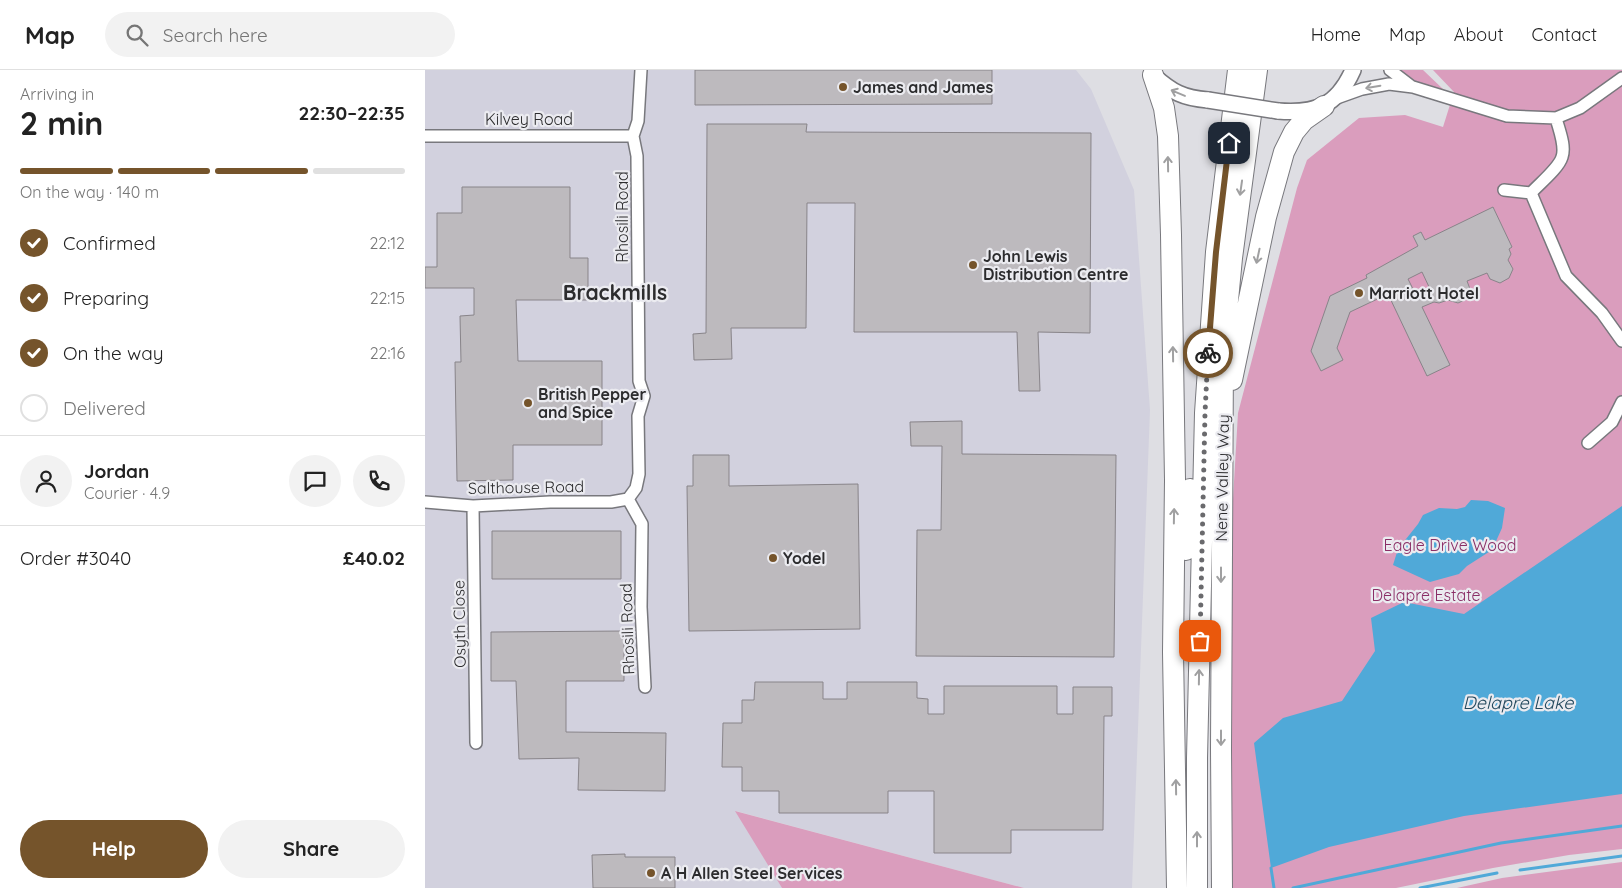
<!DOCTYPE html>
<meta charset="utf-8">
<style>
body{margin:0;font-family:Quicksand,sans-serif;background:#f2f2f2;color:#222;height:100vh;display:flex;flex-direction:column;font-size:19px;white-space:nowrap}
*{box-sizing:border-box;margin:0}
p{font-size:16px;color:#767676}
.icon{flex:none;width:28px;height:28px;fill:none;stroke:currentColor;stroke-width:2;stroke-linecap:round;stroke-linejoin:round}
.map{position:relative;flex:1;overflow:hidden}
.drawer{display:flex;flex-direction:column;background:#fff;width:425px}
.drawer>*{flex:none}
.pin{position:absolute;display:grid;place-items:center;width:42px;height:42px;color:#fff;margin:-21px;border-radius:10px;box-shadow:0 2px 8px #0006}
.courier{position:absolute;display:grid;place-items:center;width:50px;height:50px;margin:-25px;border:4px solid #75542b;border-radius:50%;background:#fff;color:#222;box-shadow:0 1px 6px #0007}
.overview em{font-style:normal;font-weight:700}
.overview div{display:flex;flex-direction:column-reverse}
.overview{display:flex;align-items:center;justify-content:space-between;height:85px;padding:0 20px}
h1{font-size:32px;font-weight:700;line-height:38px}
.bar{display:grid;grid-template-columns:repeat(4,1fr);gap:8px 5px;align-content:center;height:60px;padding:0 20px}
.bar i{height:6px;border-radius:4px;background:#e0e0e0}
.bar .current{background:#75542b}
.bar p{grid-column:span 4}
.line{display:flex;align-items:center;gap:12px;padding:0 20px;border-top:1px solid #e0e0e0}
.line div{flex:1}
.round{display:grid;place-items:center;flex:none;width:52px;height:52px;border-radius:26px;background:#f2f2f2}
ol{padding:0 20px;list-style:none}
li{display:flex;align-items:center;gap:15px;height:55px}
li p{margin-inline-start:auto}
li .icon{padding:5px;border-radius:50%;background:#75542b;color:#fff;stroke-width:4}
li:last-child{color:#767676}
li i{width:28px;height:28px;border:2px solid #e0e0e0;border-radius:50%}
.cta{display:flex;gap:10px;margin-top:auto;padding:10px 20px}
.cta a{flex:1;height:58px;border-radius:30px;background:#75542b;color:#fff;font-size:20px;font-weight:700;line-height:58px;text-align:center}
.cta a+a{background:#f2f2f2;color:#222}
header{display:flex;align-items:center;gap:30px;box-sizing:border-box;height:70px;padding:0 25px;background:#fff;border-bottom:1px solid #e0e0e0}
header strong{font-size:24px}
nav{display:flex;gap:28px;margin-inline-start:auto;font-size:18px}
.search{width:350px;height:45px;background:#f2f2f2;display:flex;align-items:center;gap:12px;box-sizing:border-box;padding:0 18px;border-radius:28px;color:#767676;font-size:19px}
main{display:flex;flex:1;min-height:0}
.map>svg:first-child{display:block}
.built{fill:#d2d1de}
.green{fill:#da9dbd}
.water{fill:#50a9d8}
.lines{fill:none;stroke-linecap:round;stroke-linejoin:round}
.stream{stroke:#50a9d8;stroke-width:3}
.building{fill:#bdbabe;stroke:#888489;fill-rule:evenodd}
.street-casing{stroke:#78787d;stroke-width:14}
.secondary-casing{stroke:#78787d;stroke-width:18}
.highway-casing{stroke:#78787d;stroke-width:22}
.street{stroke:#fff;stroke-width:11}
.secondary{stroke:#fff;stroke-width:15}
.highway{stroke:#fff;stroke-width:20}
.secondary-bridge-casing{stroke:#78787d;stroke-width:18;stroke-linecap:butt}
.secondary-bridge{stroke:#fff;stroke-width:15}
.oneway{stroke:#a0a0a1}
.done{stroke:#6a6a6d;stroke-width:5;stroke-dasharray:0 9}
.route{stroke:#75542b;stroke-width:6}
.poi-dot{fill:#75542b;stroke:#ebebf0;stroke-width:2}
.labels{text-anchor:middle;stroke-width:4.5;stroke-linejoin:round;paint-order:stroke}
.poi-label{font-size:16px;font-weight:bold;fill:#2c2c2e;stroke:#ebebf0;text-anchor:start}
.street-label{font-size:16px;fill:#2c2c2e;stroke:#ebebf0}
.park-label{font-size:16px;fill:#8a2e66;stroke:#ebebf0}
.water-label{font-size:18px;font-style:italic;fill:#21475c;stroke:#ebebf0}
.district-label{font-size:21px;font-weight:bold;fill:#2c2c2e;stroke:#ebebf0}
</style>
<header>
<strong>Map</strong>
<div class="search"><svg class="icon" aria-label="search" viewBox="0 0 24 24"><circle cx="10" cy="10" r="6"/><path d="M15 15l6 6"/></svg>Search here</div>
<nav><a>Home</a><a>Map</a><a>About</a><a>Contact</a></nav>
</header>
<main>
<section class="drawer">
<div class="overview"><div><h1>2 min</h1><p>Arriving in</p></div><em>22:30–22:35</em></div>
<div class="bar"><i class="current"></i><i class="current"></i><i class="current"></i><i></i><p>On the way · 140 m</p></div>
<ol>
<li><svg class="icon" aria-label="check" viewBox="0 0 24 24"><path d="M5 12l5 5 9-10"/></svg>Confirmed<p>22:12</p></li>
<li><svg class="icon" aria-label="check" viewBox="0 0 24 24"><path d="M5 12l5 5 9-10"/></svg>Preparing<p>22:15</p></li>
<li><svg class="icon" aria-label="check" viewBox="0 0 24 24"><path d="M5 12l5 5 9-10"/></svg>On the way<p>22:16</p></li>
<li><i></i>Delivered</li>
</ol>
<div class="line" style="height:90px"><a class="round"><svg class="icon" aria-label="person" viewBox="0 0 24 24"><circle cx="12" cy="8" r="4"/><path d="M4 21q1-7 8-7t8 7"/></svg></a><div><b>Jordan</b><p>Courier · 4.9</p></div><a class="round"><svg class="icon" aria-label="chat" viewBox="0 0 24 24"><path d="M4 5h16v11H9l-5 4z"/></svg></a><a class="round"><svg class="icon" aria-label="phone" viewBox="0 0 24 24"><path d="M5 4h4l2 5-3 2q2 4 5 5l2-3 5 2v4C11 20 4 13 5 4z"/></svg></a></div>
<div class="line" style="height:65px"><div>Order #3040</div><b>£40.02</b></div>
<div class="cta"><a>Help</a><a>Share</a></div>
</section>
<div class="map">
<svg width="1197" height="818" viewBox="0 0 1197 818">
<rect width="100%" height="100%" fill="#dedee3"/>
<!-- built -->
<path class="built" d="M0,0h651l15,19 43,101 16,220 -18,478h-108l-288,-77 46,77h-357z"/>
<!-- green -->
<path class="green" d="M975,0h23l21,20v2l-3,1 -26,-12z
M1008,0h189v779l-53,6 -76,13 -97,20h-167l2,-72v-282l7,-121 59,-225 10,-28 52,-42 46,-3 38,12 11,-35z
M310,741l289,77h-242z
M1197,792v26h-165l45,-10z"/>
<!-- water -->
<path class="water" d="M1046,430l17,1 17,7 -3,20 -10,22 -25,16 -8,8 -29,8 -37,-17 5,-16 20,-25 5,-9 16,-7 18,1 8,-2z
M1197,436v288l-158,22 -135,31 -58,21 -17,-125 29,-25 59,-17 33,-50 -4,-33 33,-16 60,12z"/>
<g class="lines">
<!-- stream -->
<path class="stream" d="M846,798l3,20
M1095,800l102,-14
M868,818l208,-45 121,-17
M995,818l77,-15"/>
</g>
<!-- building -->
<path class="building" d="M270,0h297v34l-297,1z
M282,54h100l-1,8 285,1 -1,200 -52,-1 2,59h-21l-2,-59h-163l1,-129h-48l-1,125h-75l1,31 -38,1 -1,-26 13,-1z
M37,117h108v71h18v42h-72l2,61h84v84h-89v35l-56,1 -2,-119h6l-1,-46 14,-1v-27h-49v-21h12v-54h25z
M1068,137l19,40 -3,2 2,5 -3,6 5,9 -4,9 -9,5 -10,-4 -3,-6 -20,8 3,8 -3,10 -9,4 -10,-3 -9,3 -5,-1 -12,5 28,58 -23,11 -39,-82 -38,18 -13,36 6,12 -22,11 -10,-20 19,-55 37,-18 -1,-3 52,-29 -5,-10 8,-4 4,8zM997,202l8,17 -14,6 -8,-16z
M537,351v33l154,1 -2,202 -198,-1 1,-126h24l1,-84h-31l-1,-24z
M268,385h36v31l129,-2 2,145 -171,2 -2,-145h6z
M67,461h129v48h-129z
M199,561v50h-58v51l100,1 -1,58 -87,-1 1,-32 -60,1 -3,-78h-25v-49z
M330,612h68v17h24v-17h70v16l11,1v15h16v-28h113v28h16v-27h39v29h-8l-1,114h-92v23h-77v-62h-46v22h-109v-22h-37v-24h-20l1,-44h19v-23h12z
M200,784v3h50v31h-82l-1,-33z"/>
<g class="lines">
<!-- street casing -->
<g class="street-casing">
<path id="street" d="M216,0l-3,51 -5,15 4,20 2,225 5,15 -6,20 1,58 -3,14 -8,11 14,25 -1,83 4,80
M965,0l21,16
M909,29l28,-10 27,-5 24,3 94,29 49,2 24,-10 42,-30
M0,66h208
M1079,120l27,3c8,-9 28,-25 31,-36 4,-11 -3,-27 -6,-39
M1106,123l35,83 36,37 20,28
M1163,373l24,-21 10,-20
M0,432l48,4 77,-4h61l17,-3
M48,436l3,237"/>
</g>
<!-- secondary casing -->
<g class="secondary-casing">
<path id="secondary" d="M729,6c18,16 29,22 54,24
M853,41c38,3 59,-5 75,-41"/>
</g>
<!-- highway casing -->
<g class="highway-casing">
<path id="highway" d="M728,5l11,33 4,28 3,99 4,245 -2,172 4,236
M807,310l34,-163 18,-65 10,-20 10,-12 20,-14
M761,480l4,-61
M772,818v-130l8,-345 11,-161 22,-182
M797,818l-1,-139 2,-396 9,-95 25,-188"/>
</g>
<!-- street -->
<use href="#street" class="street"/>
<!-- secondary -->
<use href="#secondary" class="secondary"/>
<!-- highway -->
<use href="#highway" class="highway"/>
<!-- secondary-bridge casing -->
<g class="secondary-bridge-casing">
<path id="secondary-bridge" d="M783,30l70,11"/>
</g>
<!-- secondary-bridge -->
<use href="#secondary-bridge" class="secondary-bridge"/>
</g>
<!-- one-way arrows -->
<defs><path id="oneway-shaft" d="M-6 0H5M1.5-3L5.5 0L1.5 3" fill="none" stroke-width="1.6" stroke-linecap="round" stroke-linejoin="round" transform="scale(1.25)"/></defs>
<g class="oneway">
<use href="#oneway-shaft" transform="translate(948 17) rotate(170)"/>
<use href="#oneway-shaft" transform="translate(753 23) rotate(-157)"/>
<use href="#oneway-shaft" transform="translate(743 94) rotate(-91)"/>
<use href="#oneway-shaft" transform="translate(816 118) rotate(98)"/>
<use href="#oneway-shaft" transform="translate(833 186) rotate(102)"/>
<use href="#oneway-shaft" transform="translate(748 284) rotate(-91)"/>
<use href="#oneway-shaft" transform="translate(749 446) rotate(-89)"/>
<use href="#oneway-shaft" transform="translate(796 505) rotate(90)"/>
<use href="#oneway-shaft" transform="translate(774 607) rotate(-89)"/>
<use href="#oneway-shaft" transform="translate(796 668) rotate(90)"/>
<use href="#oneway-shaft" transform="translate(751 717) rotate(-91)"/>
<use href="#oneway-shaft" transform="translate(772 769) rotate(-90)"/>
</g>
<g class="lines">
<!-- done -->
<path class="done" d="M775,571l5,-228 3,-60"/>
<!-- route -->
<path class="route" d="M783,283l8,-101 13,-109"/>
</g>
<!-- markers -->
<g class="poi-dot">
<circle cx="418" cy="17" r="5"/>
<circle cx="548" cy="195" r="5"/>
<circle cx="934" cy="223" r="5"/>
<circle cx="103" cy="333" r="5"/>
<circle cx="348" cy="488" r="5"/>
<circle cx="226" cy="803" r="5"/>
</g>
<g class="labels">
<!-- poi labels -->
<g class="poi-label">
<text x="428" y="23">James and James</text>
<text x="558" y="192">John Lewis<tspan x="558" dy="18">Distribution Centre</tspan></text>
<text x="944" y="229">Marriott Hotel</text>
<text x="113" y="330">British Pepper<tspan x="113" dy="18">and Spice</tspan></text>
<text x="358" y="494">Yodel</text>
<text x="236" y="809">A H Allen Steel Services</text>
</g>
<!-- street labels -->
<g class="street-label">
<text x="104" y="55">Kilvey Road</text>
<text transform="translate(197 147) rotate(-90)" y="6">Rhosili Road</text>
<text transform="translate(797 408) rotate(-89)" y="6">Nene Valley Way</text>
<text transform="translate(101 417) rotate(-1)" y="6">Salthouse Road</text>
<text transform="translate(34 554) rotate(-91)" y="6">Osyth Close</text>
<text transform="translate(202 559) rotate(-92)" y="6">Rhosili Road</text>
</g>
<!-- park labels -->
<g class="park-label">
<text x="1025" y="481">Eagle Drive Wood</text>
<text x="1001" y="531">Delapre Estate</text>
</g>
<!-- water labels -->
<g class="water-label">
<text x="1093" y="639">Delapre Lake</text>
</g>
<!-- district labels -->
<g class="district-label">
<text x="190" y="230">Brackmills</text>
</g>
</g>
</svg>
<div class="pin" style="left:775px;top:571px;background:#ea580c"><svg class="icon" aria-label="bag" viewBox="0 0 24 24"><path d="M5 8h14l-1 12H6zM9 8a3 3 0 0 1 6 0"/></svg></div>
<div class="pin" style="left:804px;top:73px;background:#1f2937"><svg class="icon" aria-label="home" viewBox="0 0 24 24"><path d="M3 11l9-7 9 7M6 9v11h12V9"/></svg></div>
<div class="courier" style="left:783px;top:283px"><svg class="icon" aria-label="bike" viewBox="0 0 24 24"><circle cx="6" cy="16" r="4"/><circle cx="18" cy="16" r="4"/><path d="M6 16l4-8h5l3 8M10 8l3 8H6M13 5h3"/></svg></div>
</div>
</main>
